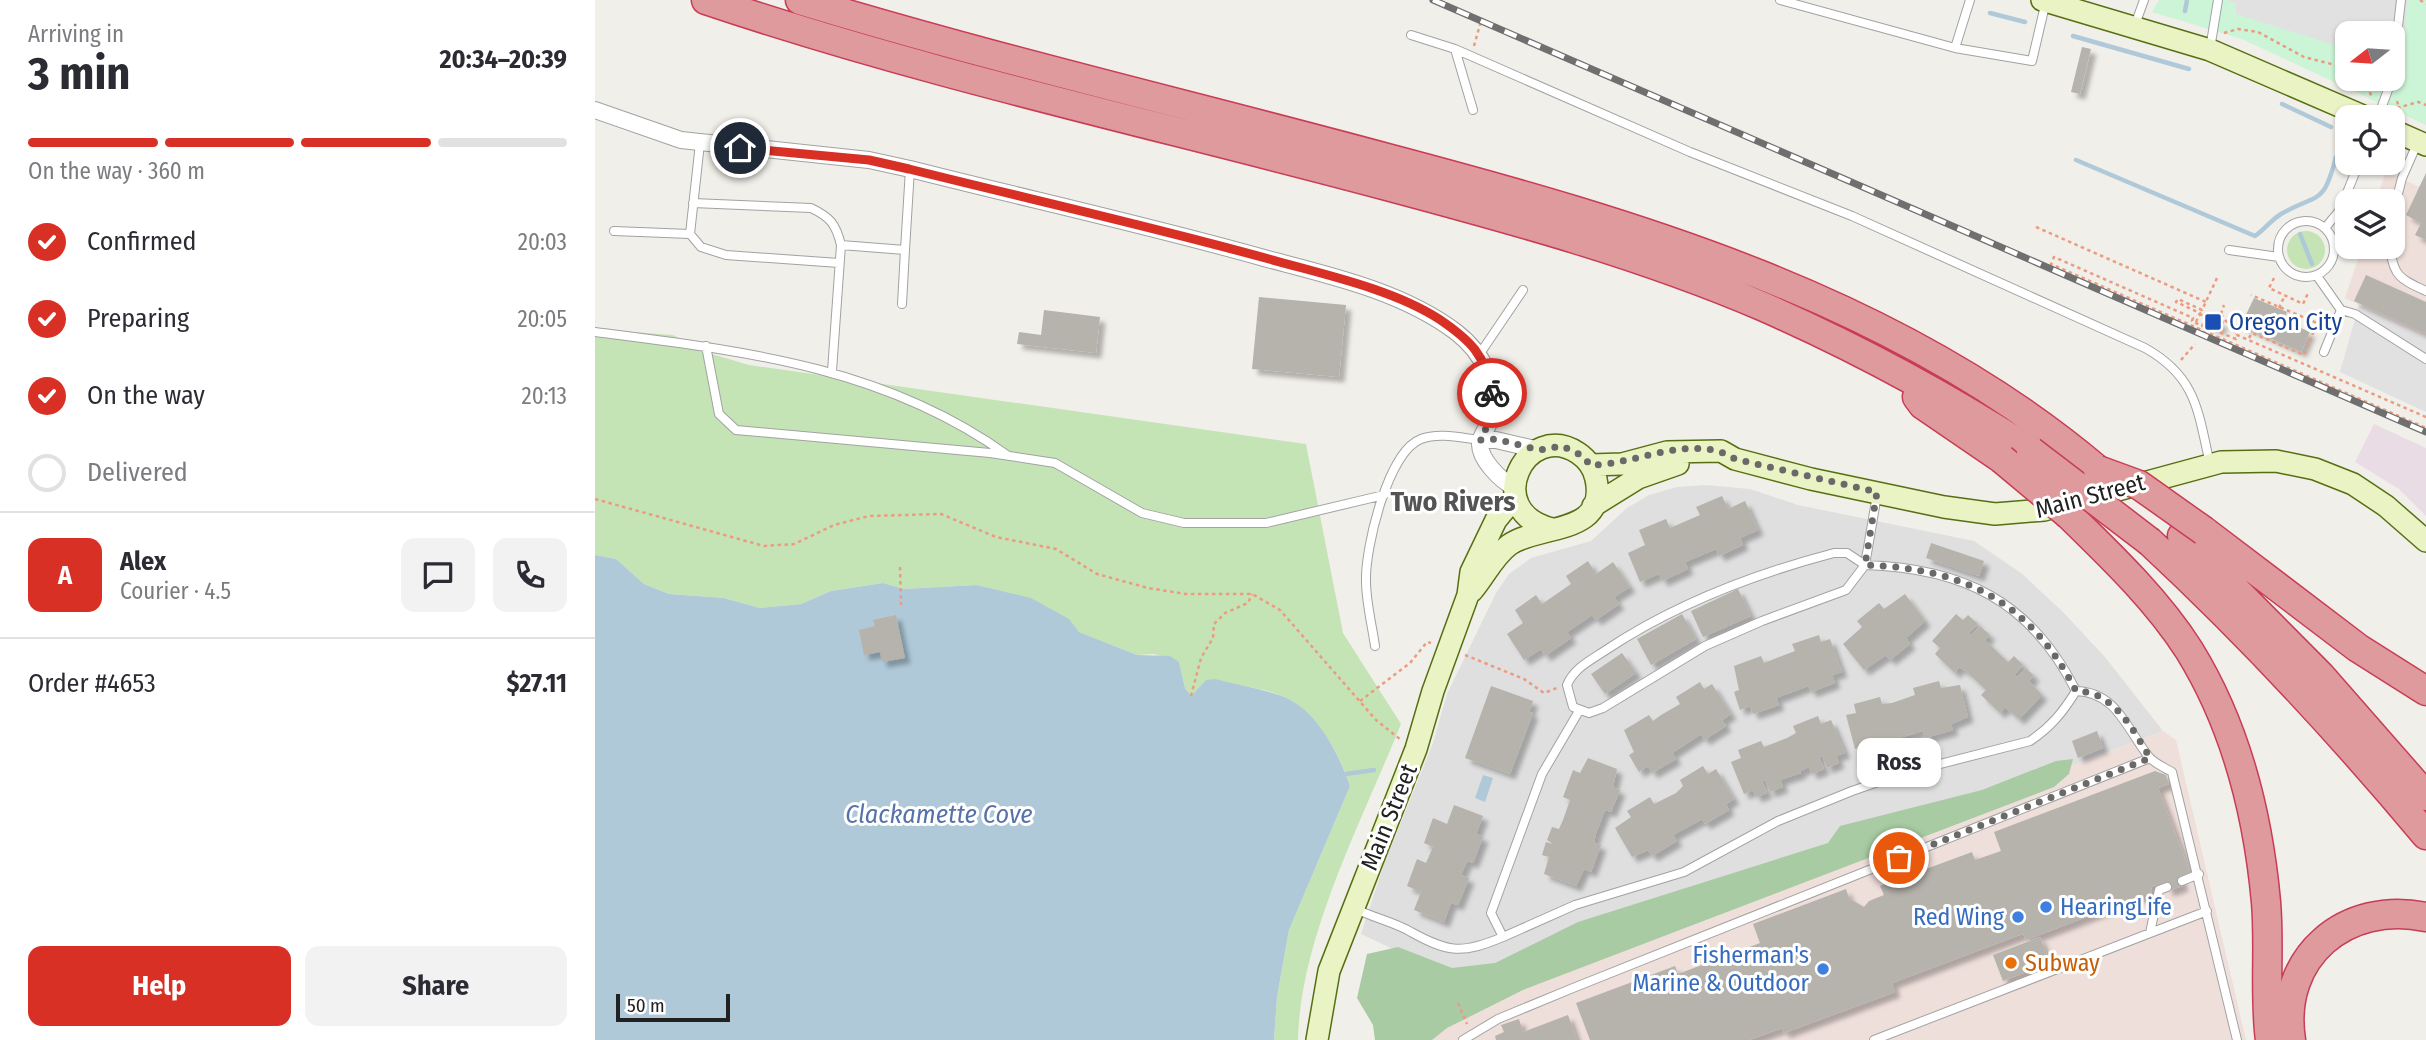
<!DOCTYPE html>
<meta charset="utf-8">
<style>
body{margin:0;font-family:"Fira Sans Condensed",sans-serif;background:#f2f2f3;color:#2b2b33;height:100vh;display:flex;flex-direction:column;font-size:26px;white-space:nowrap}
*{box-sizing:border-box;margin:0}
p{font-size:23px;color:#7c7c81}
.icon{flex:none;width:38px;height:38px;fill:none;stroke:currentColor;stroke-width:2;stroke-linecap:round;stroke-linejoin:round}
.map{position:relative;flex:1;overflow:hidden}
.side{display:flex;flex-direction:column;background:#fff;width:595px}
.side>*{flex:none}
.needle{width:46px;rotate:253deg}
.tools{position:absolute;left:1740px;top:21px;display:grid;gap:14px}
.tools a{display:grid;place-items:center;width:70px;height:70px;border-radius:14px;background:#fff;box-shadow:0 2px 5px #0004;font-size:35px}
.scale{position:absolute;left:21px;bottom:18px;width:114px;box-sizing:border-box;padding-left:7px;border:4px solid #212121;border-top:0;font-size:19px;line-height:24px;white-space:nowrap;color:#212121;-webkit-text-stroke:5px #fff;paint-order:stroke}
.pin{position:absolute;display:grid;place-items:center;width:60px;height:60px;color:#fff;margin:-30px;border:4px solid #fff;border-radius:50%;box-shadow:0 2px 7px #0007}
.courier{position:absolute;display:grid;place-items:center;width:70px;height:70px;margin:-35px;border:5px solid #d93025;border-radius:50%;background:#fff;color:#222;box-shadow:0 2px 9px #0007}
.bubble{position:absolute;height:49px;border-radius:14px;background:#fff;box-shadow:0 2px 5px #0004;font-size:23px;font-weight:700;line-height:49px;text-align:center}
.headline em{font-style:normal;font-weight:700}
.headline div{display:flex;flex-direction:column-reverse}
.headline{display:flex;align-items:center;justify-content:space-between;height:119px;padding:0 28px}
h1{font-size:46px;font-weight:700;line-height:52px}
.bar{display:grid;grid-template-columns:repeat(4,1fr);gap:10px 7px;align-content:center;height:84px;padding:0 28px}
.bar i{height:9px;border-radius:5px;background:#e1e1e2}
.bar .on{background:#d93025}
.bar p{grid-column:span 4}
.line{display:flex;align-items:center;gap:18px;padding:0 28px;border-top:2px solid #e1e1e2}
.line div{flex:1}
.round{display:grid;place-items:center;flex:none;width:74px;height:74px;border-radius:14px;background:#f2f2f3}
ol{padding:0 28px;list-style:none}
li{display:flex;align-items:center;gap:21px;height:77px}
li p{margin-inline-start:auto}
li .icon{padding:7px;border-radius:50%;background:#d93025;color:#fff;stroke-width:4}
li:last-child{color:#7c7c81}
li i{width:38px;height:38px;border:4px solid #e1e1e2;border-radius:50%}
.cta{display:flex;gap:14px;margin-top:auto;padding:14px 28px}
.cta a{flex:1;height:80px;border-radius:14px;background:#d93025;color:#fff;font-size:28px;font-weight:700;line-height:80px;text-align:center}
.cta a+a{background:#f2f2f3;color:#2b2b33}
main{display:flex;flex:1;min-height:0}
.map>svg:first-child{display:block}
.residential{fill:#dfdfdf}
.commercial{fill:#efdfdb}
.industrial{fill:#e9dce4}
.grass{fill:#c5e4b6}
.forest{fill:#a8cba3}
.park{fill:#ccf4d6;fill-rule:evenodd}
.parking{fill:#e1e1e1}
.water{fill:#afc9d9}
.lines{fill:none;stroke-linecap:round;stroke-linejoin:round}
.stream{stroke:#afc9d9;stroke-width:4.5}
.building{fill:#b6b2ac;filter:url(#shadow)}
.lane-casing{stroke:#a2a2a2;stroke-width:10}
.street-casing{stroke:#a2a2a2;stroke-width:18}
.secondary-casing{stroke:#566f12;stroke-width:24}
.highway-casing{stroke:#c93c56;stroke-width:31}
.path{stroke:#eb9c80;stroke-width:2.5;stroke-dasharray:3.5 3.5;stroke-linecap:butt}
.lane{stroke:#fff;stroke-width:8}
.street{stroke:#fff;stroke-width:16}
.secondary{stroke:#e9f3c4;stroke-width:21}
.highway{stroke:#de9a9c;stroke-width:28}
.rail-casing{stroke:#6f6f6f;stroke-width:7}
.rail{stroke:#fff;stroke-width:4.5;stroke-dasharray:13;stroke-linecap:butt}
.highway-bridge-casing{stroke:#c93c56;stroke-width:31;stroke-linecap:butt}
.highway-bridge{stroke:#de9a9c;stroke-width:28}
.done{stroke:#6a6967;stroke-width:7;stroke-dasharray:0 12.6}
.route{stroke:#d93025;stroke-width:9}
.transit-dot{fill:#1a4fb4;stroke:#fff;stroke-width:2.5}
.shop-dot{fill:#3f7fe0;stroke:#fff;stroke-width:2.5}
.food-dot{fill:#e8710a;stroke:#fff;stroke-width:2.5}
.labels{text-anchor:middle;stroke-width:6;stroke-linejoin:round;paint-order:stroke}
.transit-label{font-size:24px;fill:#164399;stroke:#fff;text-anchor:start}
.street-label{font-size:24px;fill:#212121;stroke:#fff}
.shop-label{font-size:24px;fill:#366cbe;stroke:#fff;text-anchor:end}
.food-label{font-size:24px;fill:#c56008;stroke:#fff;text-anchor:start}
.water-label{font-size:26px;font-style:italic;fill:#5772a8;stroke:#fff}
.quarter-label{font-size:28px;font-weight:bold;fill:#545454;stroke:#fff}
</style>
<main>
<section class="side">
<div class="headline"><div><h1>3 min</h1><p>Arriving in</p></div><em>20:34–20:39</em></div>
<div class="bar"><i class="on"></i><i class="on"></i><i class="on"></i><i></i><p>On the way · 360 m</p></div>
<ol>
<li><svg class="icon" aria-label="check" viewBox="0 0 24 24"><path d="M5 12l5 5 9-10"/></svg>Confirmed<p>20:03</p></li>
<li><svg class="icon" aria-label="check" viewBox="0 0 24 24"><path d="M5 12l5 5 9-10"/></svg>Preparing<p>20:05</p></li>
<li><svg class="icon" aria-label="check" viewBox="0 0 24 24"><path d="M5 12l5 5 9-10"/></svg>On the way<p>20:13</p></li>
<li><i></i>Delivered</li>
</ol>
<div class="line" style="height:126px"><b class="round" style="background:#d93025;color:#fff">A</b><div><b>Alex</b><p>Courier · 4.5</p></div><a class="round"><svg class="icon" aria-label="chat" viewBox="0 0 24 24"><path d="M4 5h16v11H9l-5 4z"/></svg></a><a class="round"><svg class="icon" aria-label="phone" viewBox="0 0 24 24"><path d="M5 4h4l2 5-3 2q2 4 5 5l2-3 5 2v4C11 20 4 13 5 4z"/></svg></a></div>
<div class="line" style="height:91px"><div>Order #4653</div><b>$27.11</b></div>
<div class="cta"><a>Help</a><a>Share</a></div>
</section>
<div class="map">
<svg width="1831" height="1040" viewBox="0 0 1831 1040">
<defs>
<filter id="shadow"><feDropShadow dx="5.5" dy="5.5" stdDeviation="2" flood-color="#0004"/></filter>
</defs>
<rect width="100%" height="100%" fill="#f1efe9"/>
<!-- residential -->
<path class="residential" d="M1111,485l44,4 48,16 176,36 47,32 42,39 42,45 58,74 -681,260 -121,-57 23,-70 49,-121 14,-49 49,-101 13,-19 22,-16 60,-17 36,-33 22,-13 28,-8z"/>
<!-- commercial -->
<path class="commercial" d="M1791,171l33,16 7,-11v161l-81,-39 17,-51h30v-46h-16z
M1568,731l13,9 70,300h-835l71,-49z"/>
<!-- industrial -->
<path class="industrial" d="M1779,424l52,24v68l-27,-27 -44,-27z"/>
<!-- grass -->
<path class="grass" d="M1692 250a19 19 0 1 1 38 0a19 19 0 1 1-38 0Z
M0,329l78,6 32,17 44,13 557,79 37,189 58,91c-38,95 -101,213 -103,316h-24l3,-43 12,-67 61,-144c-12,-35 -33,-74 -68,-90 -22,-10 -52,-11 -76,-15l-15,15 -6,-8 -6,-26 -25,-8 -17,1 -58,-23 -11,-13 -92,-34 -72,4 -21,-6 -52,8 -30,13 -41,4 -36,-10 -55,-4 -25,-10 -28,-25 -21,-4z"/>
<!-- forest -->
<path class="forest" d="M1478,759l-4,15 -15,13 -531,203 -76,38 -15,12h-57l-2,-15 -16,-27 10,-44 31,-7 54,21 43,-5 83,-41 250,-79 12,-17 142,-36 74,-29z"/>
<!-- park -->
<path class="park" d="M1564,0h267v125l-184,-86 -90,-27zM1752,33h45v46h-45z"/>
<!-- parking -->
<path class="parking" d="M1632,0h180l-3,47h-12v-14h-45v16l-111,-35v-11z
M1764,305l67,32v75l-86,-40z"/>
<!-- water -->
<path class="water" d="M0,555l21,4 28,25 25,10 55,4 36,10 41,-4 30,-13 52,-8 21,6 72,-4 55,13 38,21 10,13 58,23 33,1 9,6 6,26 6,8 15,-16 9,-1c21,6 44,9 64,16 37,12 59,57 71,91l-61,144 -12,67 -3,43h-679z
M888,775l10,3 -8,24 -10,-4z"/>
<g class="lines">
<!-- stream -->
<path class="stream" d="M1590,11l2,-11
M1395,13l35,9
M1478,36l116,33
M1687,104l49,23
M1481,160l179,76c9,-6 16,-16 26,-22 38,-22 42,-7 55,-57
M1705,234l12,30
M751,774l28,-4"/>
</g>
<!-- building -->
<path class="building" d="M1487,47l9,2 -11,45 -9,-2z
M1831,173v67l-11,-5 6,-12 -15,-8z
M1771,275l60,27v32l-72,-33z
M664,297l87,8 -7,72 -87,-8z
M1659,298l33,14 -4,8 27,12 -9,20 -60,-27z
M449,310l56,7 -4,36 -79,-9 2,-12 22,3z
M1612,316l16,7 -4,7 -15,-7z
M1127,496l6,13 17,-8 13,29 -18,8 3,7 -24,11 -3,-7 -31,13 3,7 -26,12 -3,-7 -19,8 -12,-29 17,-8 -6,-15 27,-11 4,9 30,-13 -4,-8z
M1336,543l53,18 -5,15 -53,-18z
M993,561l8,13 17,-12 17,25 -16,10 5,7 -23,16 -4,-5 -25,17 4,6 -26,18 -4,-7 -17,11 -17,-26 16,-11 -8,-13 21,-15 6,9 29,-20 -5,-8z
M1143,589l13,27 -48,21 -12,-26z
M1310,594l20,27 -19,17 4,6 -20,16 -4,-5 -22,15 -21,-26 19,-17 -5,-6 22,-18 5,6z
M1087,614l14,25 -45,26 -14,-26z
M1361,614l7,6 5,-5 10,9 -9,9 2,2 9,-9 10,9 -5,5 23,22 6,-6 9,9 -9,10 3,2 9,-9 8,8 -5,5 13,14 -23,24 -14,-12 -5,6 -19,-18 5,-5 -18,-17 -9,-6 -4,6 -20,-19 5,-6 -8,-7z
M301,615l9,43 -23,4 -2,-10 -16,3 -5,-25 16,-4 -2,-6z
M1224,635l2,7 9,-3 12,33 -10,3 3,8 -24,9 -3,-6 -32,12 3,7 -26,9 -3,-8 -10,4 -6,-18 5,-2 -5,-24 27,-10 3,7 10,-4 21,-8 -3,-7z
M1027,653l14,20 -31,21 -14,-20z
M1344,681l2,7 19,-3 8,32 -17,7 2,6 -28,8 -2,-7 -31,9 2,6 -27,7 -2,-7 -10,3 -9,-34 10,-2 -2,-9 26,-7 2,7 10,-1 23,-8 -2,-7z
M1105,682l4,7 8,-5 19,30 -9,6 4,6 -22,14 -3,-6 -29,19 4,6 -24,14 -4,-7 -9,6 -10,-17 5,-3 -10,-22 25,-15 4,6 8,-6 19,-11 -4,-7z
M896,686l42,15 -4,11 4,1 -23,61 -45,-16z
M1223,716l3,8 10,-4 14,33 -9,3 3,7 -12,5 -5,-12 -3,1 5,12 -12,5 -3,-7 -9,4 1,2 -21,7 3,7 -13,5 -5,-12 -3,1 5,12 -11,4 -3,-7 -9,4 -13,-32 10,-4 -3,-8 23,-9 3,6 23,-9 9,-5 -3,-7z
M1502,731l6,17 -25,10 -6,-17z
M993,758l29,11 -4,18 7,3 -9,22 -6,-2 -9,23 -2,10 7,2 -10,27 -7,-3 -8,17 -32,-12 5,-17 -7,-2 4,-13 7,2 -6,-4 5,-13 7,2 4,-9 7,-20 -7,-3 10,-27 7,3z
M1108,766l5,8 8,-5 18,30 -8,5 3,6 -24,14 -3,-5 -29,16 4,6 -25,15 -4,-6 -16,7 -17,-29 16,-11 -4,-6 23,-14 4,7 22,-11 7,-7 -3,-6z
M1560,771l11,4 3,9 -11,4 32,84 -10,4 3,10 -15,5 -3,-9 -14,5 1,5 -126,48 -3,-6 -6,2 -125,47 3,9 -111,41 -2,-5 -33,12h-159l-14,-37 99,-37 3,8 82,-31 -7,-19 93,-35 3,9 15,9 5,-6 15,-6 -4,-9 92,-34 3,8 26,-9 -7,-19z
M859,805l29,11 -7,18 7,3 -10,26 -6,-2 -6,14 8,3 -11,27 -7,-2 -7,19 -30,-12 7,-18 -14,-6 10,-27 9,4 7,-16 -9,-4 9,-25 14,6z
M1445,937l10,26 -47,18 -10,-26z
M973,1015l9,25h-81l-1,-4 9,-4 -3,-7 18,-6 4,13z"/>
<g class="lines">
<!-- lane casing -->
<g class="lane-casing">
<path id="lane" d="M1185,0l175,48
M1375,0l-15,48 77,13 14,-60
M1540,25l9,-25
M816,35l44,14 235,103 162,64 293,132c52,29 53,64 65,116
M860,49l18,61
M1615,49l8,-49
M1797,79l9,-79
M1783,117l14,-38
M98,203l118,5c19,9 25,16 30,37l-9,126
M1797,217l10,-39 15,-34
M1683 249a28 28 0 1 1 56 0a28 28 0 1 1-56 0Z
M1730,228l15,-18 19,-47
M19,231l76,3 10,-91
M95,234l11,13 25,8 113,8
M246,245l64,5 5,-81
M1795,247c3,29 10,32 36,44
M1634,250l50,7
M1722,276l24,34 14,4 71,45
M307,304l3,-54
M0,332c147,19 288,34 412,123
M111,346l13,68 17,16 254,23 65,10 87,50 42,10h82l118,-28
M1729,352l17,-42
M884,355l44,-65
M1239,553h13l18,12 -19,25 -84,31 -57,25 -102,62 -14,5 -16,-6 -6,-22c7,-17 24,-25 39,-35 69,-46 148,-76 228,-97z
M780,646c-3,-21 -9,-44 -9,-65 -1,-33 22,-130 55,-142 18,-7 41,-1 59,1
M1481,691c41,1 51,39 73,66 5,6 16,11 23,15l65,268
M984,711l-37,63 -51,139 12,24 72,-32 109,-33 94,-51 74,-30 49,-17 129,-33c21,-14 33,-29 46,-50 -45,-90 -113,-123 -211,-126l12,-70
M1587,881l17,-7
M761,909c18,9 38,13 55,23 38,21 51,22 92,5
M1555,933l9,-43 8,-3
M868,1040l35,-21 75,-31 577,-230
M1279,1040l333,-129"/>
</g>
<!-- street casing -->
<g class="street-casing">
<path id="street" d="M0,110l86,30 188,20 41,9c118,30 237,56 354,89 64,17 138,33 192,74 27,21 43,52 35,87 -3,8 -10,15 -11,24 -1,16 21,38 34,44
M885,440h16l43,10"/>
</g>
<!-- secondary casing -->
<g class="secondary-casing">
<path id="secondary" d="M1447,0l168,50 155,67
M1797,130l34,15
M995,465l32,-1 45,-12 54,-1 14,8 76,20 133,28 51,7 49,-4 177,-48 55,-1 39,8 38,15 33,22 40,35
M998,506l45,-28 40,-14
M877,591c13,-15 21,-34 37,-46 29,-21 99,-9 87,-66 -2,-10 -9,-20 -18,-26 -52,-34 -98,58 -26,76
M722,1040l12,-69 87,-222 17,-58 35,-96 3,-23 25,-52 19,-23"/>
</g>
<!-- highway casing -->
<g class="highway-casing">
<path id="highway" d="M111,0c223,75 454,125 681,186 127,34 256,69 377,121 93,41 182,89 267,144
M205,0c194,59 391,105 587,158 249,66 511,142 711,312
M1322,397l6,8 79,54
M1474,515c42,41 88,85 120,135 47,76 69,164 77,252 4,46 -2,93 4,138
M1609,531l154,117 68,43
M1587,536l138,139 106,121
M1555,542c99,92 189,189 276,293
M1696,1040c-13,-83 55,-140 135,-123"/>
</g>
<!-- path -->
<path class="path" d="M1825,0l6,4
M1629,33l14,-4 20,3 46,25 43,11
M879,46l7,-25
M1770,79l7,19
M1802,101l4,13
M1802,108l21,-6 8,3
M1441,227l170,75
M1679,278l-5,10 30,14 4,2 5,-11
M1684,308l6,-13
M1626,314l12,17 6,3
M1626,314l3,-9
M1604,315l22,-1
M1601,322l4,-9 -24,-11 2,-3 24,11 15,-32
M1654,338l3,-5 52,22 13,-32 -66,-28
M1586,360l14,-16
M1831,417l-189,-82 -1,4 -17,-7 4,-10 -16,-7 -5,11 -10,-5 1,-3 -139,-61 -3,7 375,164
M0,499l169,47 30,-2 40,-19 35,-9 72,-2 55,23 60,12 41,25 51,14 38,6h66l28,16 96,110 25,20
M305,567l1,38
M870,655l59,24 20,14 13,-5
M596,696l10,-38 12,-20 1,-14 11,-11 23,-10 4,-9
M765,701l50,-38 17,-21 4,1
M863,1003l9,21"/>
<!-- lane -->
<use href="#lane" class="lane"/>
<!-- street -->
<use href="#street" class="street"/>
<!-- secondary -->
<use href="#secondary" class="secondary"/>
<!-- highway -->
<use href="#highway" class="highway"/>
<!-- rail casing -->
<g class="rail-casing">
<path id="rail" d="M838,0l993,432"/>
</g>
<!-- rail -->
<use href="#rail" class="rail"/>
<!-- highway-bridge casing -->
<g class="highway-bridge-casing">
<path id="highway-bridge" d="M1436,451l119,91
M1407,459l67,56
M1503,470l41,15 65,46"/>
</g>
<!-- highway-bridge -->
<use href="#highway-bridge" class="highway-bridge"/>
</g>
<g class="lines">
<!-- done -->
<path class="done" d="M897,393l-2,28 -10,19 16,-1 43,11 23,-4 21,10 7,9c46,0 103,-33 145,-6l142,33 -12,73c98,3 165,36 211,126 37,0 57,38 74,67l-251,100"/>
<!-- route -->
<path class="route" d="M145,148l129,12 40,9c120,30 241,57 360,90 53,15 124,30 170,60 31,21 47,36 53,74"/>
</g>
<!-- markers -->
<rect class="transit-dot" x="1609" y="313" width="18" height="18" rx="3.5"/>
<g class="shop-dot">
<circle cx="1451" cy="907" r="7"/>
<circle cx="1423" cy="917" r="7"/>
<circle cx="1228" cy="969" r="7"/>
</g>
<circle class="food-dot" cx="1416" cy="963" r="7"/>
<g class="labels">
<!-- transit labels -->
<g class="transit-label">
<text x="1634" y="330">Oregon City</text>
</g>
<!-- street labels -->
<g class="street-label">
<text transform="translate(1495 496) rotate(-15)" y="8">Main Street</text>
<text transform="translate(794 817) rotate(-68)" y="8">Main Street</text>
</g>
<!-- shop labels -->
<g class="shop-label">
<text x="1465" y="915" text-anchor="start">HearingLife</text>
<text x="1409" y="925">Red Wing</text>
<text x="1214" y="963">Fisherman's<tspan x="1214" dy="28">Marine &amp; Outdoor</tspan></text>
</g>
<!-- food labels -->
<g class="food-label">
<text x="1430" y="971">Subway</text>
</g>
<!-- water labels -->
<g class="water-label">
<text x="344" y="823">Clackamette Cove</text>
</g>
<!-- quarter labels -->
<g class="quarter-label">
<text x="858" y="511">Two Rivers</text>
</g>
</g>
</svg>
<div class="tools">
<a><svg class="needle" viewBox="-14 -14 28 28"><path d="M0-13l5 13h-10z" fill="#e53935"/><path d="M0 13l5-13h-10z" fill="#7c7c81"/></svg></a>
<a><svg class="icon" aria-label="locate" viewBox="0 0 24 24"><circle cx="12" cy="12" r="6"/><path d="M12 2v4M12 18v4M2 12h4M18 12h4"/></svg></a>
<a><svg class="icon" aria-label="layers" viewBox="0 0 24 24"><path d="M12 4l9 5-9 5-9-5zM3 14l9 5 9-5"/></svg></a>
</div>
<div class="scale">50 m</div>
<div class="pin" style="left:1304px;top:858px;background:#ea580c"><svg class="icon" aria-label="bag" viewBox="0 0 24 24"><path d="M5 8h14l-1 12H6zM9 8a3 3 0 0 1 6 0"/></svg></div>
<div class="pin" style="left:145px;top:148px;background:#1f2937"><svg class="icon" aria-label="home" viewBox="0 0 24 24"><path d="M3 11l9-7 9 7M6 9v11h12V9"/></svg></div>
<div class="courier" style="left:897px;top:393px"><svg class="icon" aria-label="bike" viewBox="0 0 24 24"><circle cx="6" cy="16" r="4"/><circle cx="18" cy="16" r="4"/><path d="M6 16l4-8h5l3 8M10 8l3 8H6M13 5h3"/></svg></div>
<div class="bubble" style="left:1262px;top:738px;width:84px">Ross</div>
</div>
</main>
